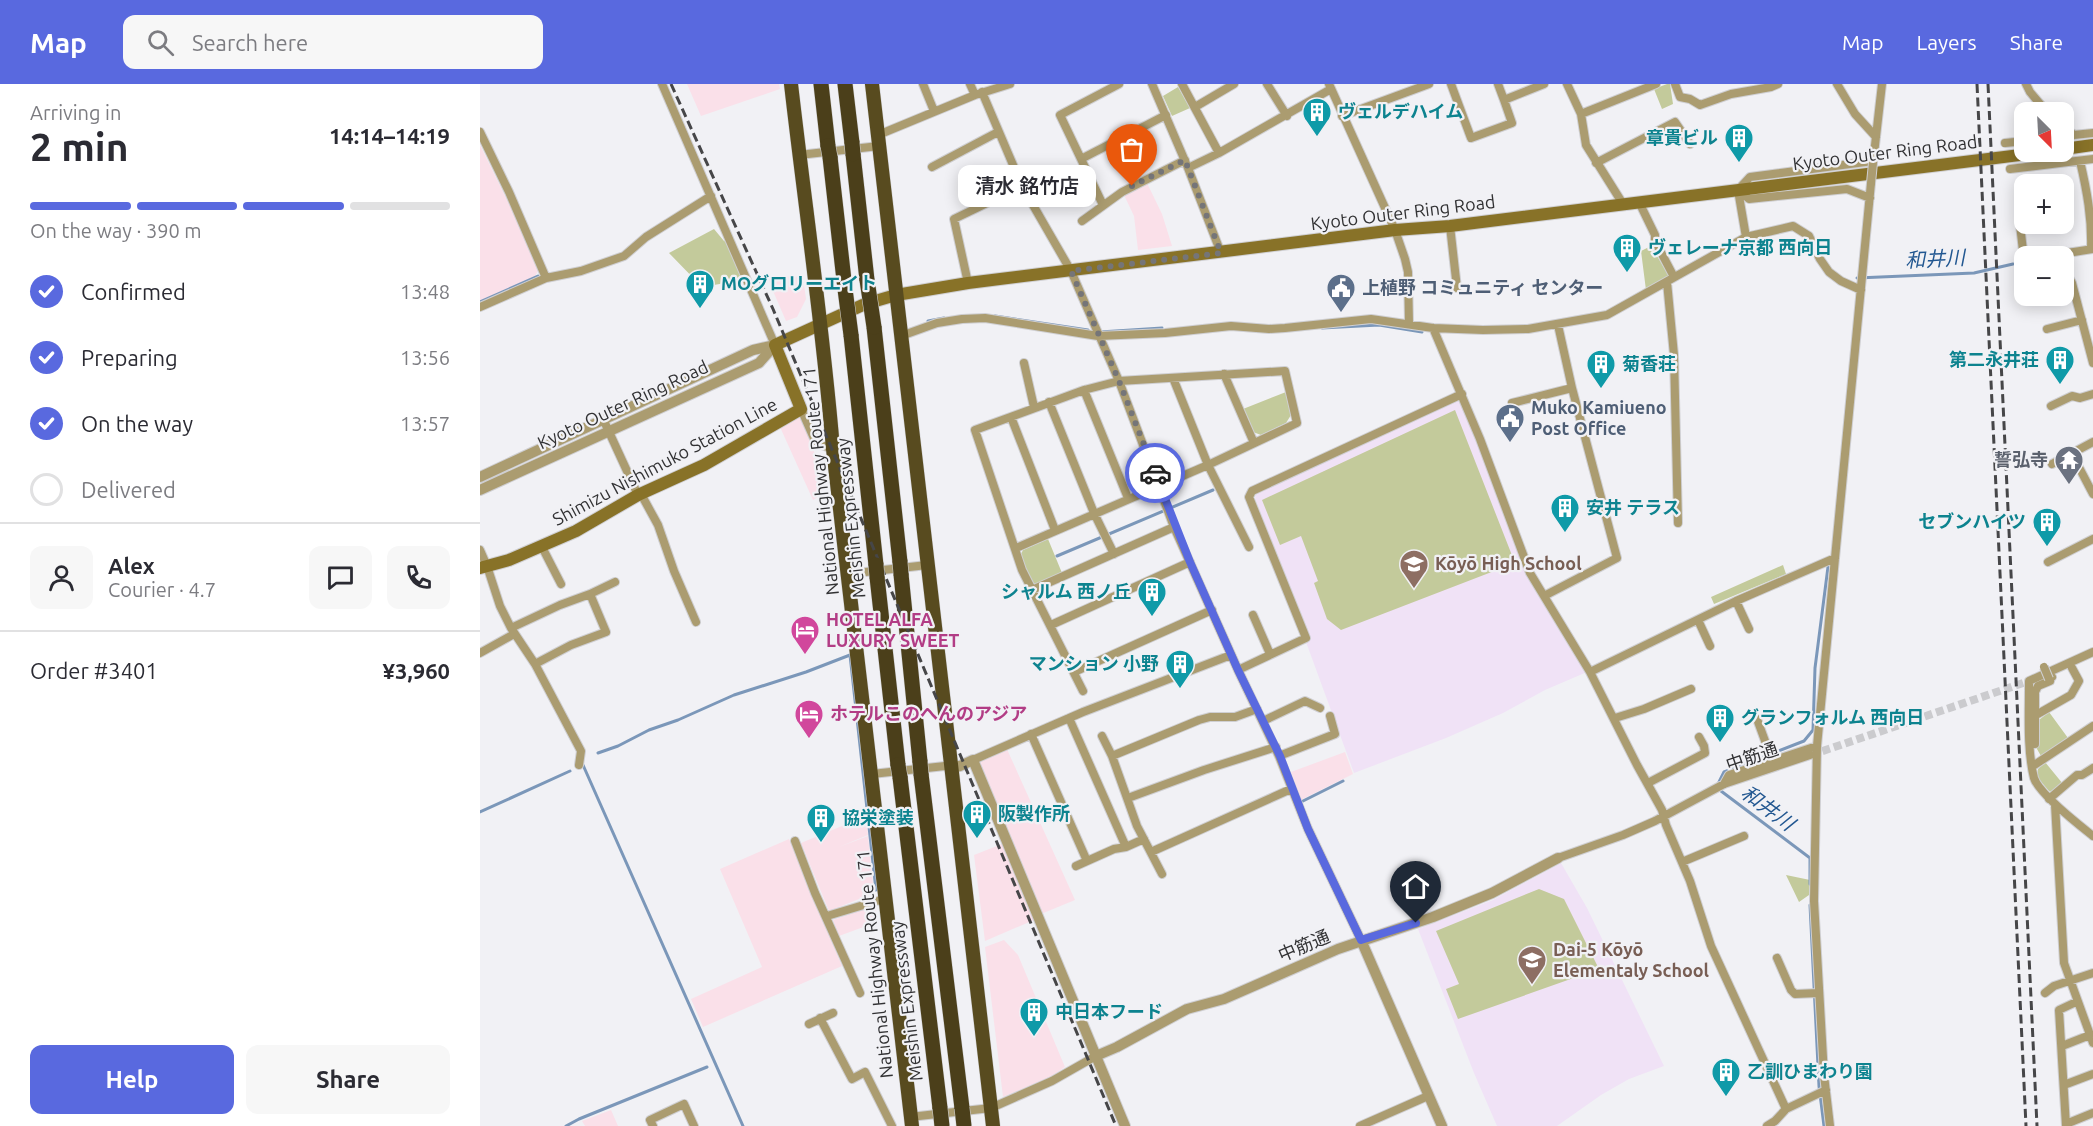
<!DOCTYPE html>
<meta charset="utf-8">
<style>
body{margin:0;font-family:Ubuntu,"Noto Sans JP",sans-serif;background:#f7f7f7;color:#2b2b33;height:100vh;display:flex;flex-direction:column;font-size:22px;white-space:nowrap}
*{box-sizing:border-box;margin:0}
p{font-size:20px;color:#7c7c81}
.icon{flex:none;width:33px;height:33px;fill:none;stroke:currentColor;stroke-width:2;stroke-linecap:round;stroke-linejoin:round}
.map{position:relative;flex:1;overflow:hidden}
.panel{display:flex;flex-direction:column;background:#fff;width:480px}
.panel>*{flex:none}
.needle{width:39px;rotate:156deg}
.tools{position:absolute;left:1534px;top:18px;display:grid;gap:12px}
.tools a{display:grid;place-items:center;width:60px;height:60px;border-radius:12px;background:#fff;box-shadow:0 3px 15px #0003;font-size:30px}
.pin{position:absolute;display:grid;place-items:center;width:51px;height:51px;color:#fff;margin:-62px -26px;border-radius:50% 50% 50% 0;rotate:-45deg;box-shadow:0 0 6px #0007}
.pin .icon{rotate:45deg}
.courier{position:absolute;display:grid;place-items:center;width:60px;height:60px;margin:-30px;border:4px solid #5969df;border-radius:50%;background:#fff;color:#222;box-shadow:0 2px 8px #0007}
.bubble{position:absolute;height:42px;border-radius:12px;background:#fff;box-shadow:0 3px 15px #0003;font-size:20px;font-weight:600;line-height:42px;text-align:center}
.head em{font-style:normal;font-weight:600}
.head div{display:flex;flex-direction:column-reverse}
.head{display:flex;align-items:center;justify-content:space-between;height:102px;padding:0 30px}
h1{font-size:39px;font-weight:600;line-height:45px}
.bar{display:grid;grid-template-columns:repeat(4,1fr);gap:9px 6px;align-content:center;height:72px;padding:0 30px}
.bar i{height:8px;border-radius:4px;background:#e1e1e2}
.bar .on{background:#5969df}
.bar p{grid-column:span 4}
.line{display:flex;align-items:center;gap:15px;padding:0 30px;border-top:2px solid #e1e1e2}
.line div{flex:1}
.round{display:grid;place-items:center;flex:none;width:63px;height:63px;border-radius:12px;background:#f7f7f7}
ol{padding:0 30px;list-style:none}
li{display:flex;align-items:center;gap:18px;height:66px}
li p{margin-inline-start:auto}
li .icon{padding:6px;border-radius:50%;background:#5969df;color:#fff;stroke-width:4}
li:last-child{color:#7c7c81}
li i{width:33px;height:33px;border:3px solid #e1e1e2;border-radius:50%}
.action{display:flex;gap:12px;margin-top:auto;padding:12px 30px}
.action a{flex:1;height:69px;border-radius:12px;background:#5969df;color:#fff;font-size:24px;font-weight:600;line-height:69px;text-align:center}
.action a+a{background:#f7f7f7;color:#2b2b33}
header{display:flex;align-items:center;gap:36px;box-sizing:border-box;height:84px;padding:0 30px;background:#5969df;color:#fff}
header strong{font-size:28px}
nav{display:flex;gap:33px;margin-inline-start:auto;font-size:21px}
.search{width:420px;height:54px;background:#f7f7f7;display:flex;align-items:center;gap:15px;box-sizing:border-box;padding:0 21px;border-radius:12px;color:#7c7c81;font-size:22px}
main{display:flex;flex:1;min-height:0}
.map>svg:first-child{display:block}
.industrial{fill:#fae0e9}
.education{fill:#f0e2f6}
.green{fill:#c3ca9b}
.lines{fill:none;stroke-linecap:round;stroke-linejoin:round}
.stream{stroke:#7b97b9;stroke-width:3}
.minor-tunnel{stroke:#cbcbce;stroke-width:8;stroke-dasharray:8 4;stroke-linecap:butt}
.minor-casing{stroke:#cfcfd2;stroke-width:10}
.tertiary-casing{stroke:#cfcfd2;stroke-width:12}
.secondary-casing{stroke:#cfcfd2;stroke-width:14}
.trunk-casing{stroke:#cfcfd2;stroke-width:15}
.motorway-casing{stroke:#cfcfd2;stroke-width:16}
.minor{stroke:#ab9c70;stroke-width:8}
.tertiary{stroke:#ab9c70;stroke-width:10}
.secondary{stroke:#887228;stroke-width:12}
.trunk{stroke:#584b1f;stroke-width:14}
.motorway{stroke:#4b3f1a;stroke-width:15}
.rail{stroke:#464648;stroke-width:3;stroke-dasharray:9 4.5;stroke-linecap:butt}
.minor-bridge-casing{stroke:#cfcfd2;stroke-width:10;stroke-linecap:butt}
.motorway-bridge-casing{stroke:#cfcfd2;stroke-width:16;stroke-linecap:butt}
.minor-bridge{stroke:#ab9c70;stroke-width:8}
.motorway-bridge{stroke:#4b3f1a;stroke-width:15}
.done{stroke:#757578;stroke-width:6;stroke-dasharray:0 10.8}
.route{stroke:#5969df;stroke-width:8}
.labels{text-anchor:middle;stroke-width:4.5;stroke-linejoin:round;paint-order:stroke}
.culture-label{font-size:18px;font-weight:bold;fill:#0d838f;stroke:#f1f1f5;text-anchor:start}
.street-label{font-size:18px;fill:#323234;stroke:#f1f1f5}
.service-label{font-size:18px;font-weight:bold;fill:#4e5e75;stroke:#f1f1f5;text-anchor:start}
.worship-label{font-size:18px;font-weight:bold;fill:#5b616d;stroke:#f1f1f5;text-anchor:end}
.education-label{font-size:18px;font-weight:bold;fill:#785e54;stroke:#f1f1f5;text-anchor:start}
.hotel-label{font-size:18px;font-weight:bold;fill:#b23c85;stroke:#f1f1f5;text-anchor:start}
.water-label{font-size:20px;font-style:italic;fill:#225791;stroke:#f1f1f5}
</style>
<header>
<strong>Map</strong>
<div class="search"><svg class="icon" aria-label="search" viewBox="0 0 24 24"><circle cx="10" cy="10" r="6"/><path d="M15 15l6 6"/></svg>Search here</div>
<nav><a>Map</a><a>Layers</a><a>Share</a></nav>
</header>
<main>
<section class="panel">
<div class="head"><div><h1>2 min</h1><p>Arriving in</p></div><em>14:14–14:19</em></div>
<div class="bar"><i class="on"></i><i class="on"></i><i class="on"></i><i></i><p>On the way · 390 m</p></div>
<ol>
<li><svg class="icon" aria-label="check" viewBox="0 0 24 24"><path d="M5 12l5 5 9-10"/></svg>Confirmed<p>13:48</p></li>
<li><svg class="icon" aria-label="check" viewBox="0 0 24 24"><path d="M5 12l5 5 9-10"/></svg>Preparing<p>13:56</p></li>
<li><svg class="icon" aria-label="check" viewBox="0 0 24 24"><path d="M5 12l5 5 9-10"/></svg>On the way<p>13:57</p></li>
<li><i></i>Delivered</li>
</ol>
<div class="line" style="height:108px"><a class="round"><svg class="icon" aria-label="person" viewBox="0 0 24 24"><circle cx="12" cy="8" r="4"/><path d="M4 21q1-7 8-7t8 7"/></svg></a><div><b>Alex</b><p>Courier · 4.7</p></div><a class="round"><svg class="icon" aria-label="chat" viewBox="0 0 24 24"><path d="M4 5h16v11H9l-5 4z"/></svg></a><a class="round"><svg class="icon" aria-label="phone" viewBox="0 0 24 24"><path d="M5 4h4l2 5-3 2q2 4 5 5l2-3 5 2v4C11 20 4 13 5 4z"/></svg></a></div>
<div class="line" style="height:78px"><div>Order #3401</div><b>¥3,960</b></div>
<div class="action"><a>Help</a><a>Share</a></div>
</section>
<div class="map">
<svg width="1613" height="1042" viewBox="0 0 1613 1042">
<rect width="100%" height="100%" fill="#f1f1f5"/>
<!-- industrial -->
<path class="industrial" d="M207,0h92l1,5 -79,27z
M0,61l33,67 25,59 -3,5 -55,25z
M667,99l15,31 10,32 -34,4 -4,-34 -10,-21z
M304,192l19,1 3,22 -9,18 -11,4 -19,-44 15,1z
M320,331l22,57h3l2,15 -9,10 -5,3 -33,-73z
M526,663l69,153 -34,14 -64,-154z
M865,668l8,22 -52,26 -10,-28z
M386,732l2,19 -29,12 29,-11 6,57 -45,18 -28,-68z
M309,755l53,127 -139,61 -12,-28 71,-32 -42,-98z
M522,760l32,76 -49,21 -11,-86z
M392,822l4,3 1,13 -38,14 -6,-16z
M524,856l14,15 47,112 -13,9 -49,21 -18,-150z
M131,1026l7,16h-33l-3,-5z"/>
<!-- education -->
<path class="education" d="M975,316l6,1 68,173 58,98 -42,18 -42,23 -57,25 -92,35 -48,-131 4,-2 -55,-142 1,-4z
M1081,779l26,45 77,158 -35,13 -28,16 -44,31h-60l-23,-53 -56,-144 75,-29z"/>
<!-- green -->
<path class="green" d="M1187,0h3l3,20 -11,5 -8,-20z
M698,3l12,21 -18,8 -9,-20z
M234,145l10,12 3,1 16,38 -41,7 -33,-34z
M1171,162l18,30 -23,14 -5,-39z
M806,308l5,23 -5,8 -25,12 -8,-3 -10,-23z
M975,326l60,153 -174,67 -14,-11 -13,-36 4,-2 -17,-45 -21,9 -18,-45z
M568,455l14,34 -29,13 -13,-30 3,-6z
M1303,481l3,9 -72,30 -3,-7z
M1569,628l19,26 -24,17 -3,1 -4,-7 2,-29z
M1565,678l18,22 -10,8 -4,-1 -12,-14 1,-8z
M1306,791l24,5 -1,15 -10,7z
M1059,805l25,10 35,70 -141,50 -12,-30 13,-5 -23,-53z"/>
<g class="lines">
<!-- stream -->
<path class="stream" d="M1377,194l117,-5 39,-9
M0,218l58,-26
M515,232l93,14
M448,237l16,-3
M842,244l57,-3 43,7
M620,248l62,-4
M577,472l156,-66
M118,669l20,-7 31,-16 29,-10 56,-25 72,-23 44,-17 26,235
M103,681l160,361
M823,717l40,-20
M0,728l90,-41
M1330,800v-26l-89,-67 -2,-9 5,-10 80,-31 9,-11 2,-62 13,-101
M1330,821l9,181 5,40
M86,1042l13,-7 128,-52"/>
<!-- minor-tunnel -->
<path class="minor-tunnel" d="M1331,671l218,-74"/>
<!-- minor casing -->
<g class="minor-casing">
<path id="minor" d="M182,0l113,261
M443,0l11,27
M490,0l5,11
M672,0l36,84 33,85
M702,0l37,69
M787,0l20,32
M849,0l66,146 10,29 3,13 1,52
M971,0l20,54 41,-15 -8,-23
M1018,0l6,16 40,-16
M1087,0l14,30 5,31 37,59
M1195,0l5,13 10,2 10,6 31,-11 40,-7 7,-3
M1357,0l18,30 21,23
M1546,0l4,8 17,20
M502,8l40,94 49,85 48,110 55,146 64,143 41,86 29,73 53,111
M715,23l39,-23
M1101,30l75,-30
M862,32l87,-32
M1584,43l10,8
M0,48l29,60 37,86
M398,51l97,-40 35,-11
M1584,52l29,-3
M1525,59l20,-2
M319,71l80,-9
M601,75l85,-44
M1600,77c7,30 12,57 11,88
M1116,79l79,-41 15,22
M1393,79l9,-79
M452,83l66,-35
M708,84l31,-15 112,-64
M1530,85l83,-10
M1258,106l12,-13 123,-16
M1258,106l11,9 98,-10 23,9
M1258,106l8,47
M1159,118l16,33v6l19,36
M623,121l-43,-90 59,-31
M602,137l40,-29 63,-32
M1540,141l4,34
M970,142l7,62
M1568,172l45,-7
M1584,185l8,14 21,80
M1187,198l7,73 4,168
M488,199l-14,-64 68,-33
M0,223l66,-29 35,-7 43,-15 22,-19 65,-41
M953,244l47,111 50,134 60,99 47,93 25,45 4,15 24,56 21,65 75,163
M1567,245l35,-9
M421,252l36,-13 25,-4 23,-1 113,18 67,-3 66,-7 38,3 16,-1 86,-9 62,9 50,2 45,-1 79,-14 139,-78 47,-11 16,10 11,23 9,13 12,9 20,9
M544,279l10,44
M744,290l30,69
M693,294l35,87 41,82
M604,306l44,108
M569,318l45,111 20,41
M1032,319l60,-15
M1571,322l21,-10 8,2 13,-4
M321,325l15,34 17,6
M531,333l44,113
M124,337l34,74
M1592,370l21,40
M1572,380l41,-22
M161,410l17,31 16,46 22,51
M62,463l19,37
M536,464l192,-83 89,-42 -12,-52 -166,10 -35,9 -109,40 47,140 61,121
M0,466l7,16 13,40 11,22 24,36 46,87 -2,14
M1568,478l45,-23
M368,490l79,-9
M552,506l142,-63
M110,510l25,-12
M1064,512l73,-38 -45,-170 -14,-63
M1256,517l13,28
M773,531l17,39
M1218,536l12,26
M571,541l139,-63
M31,544l49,-23 30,-11 16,38 -35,13 -36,19
M1613,568l-64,29v5c0,29 -2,64 5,92 5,16 45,47 59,58
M0,569l34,-19
M758,586l68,-32 -57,-141 3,-6 210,-97
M594,588l138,-62
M1110,588l146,-71 99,-43
M1556,631l35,-20 8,-14 -7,-13
M589,634l57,129 18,-8
M1135,634l29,-9 47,-20
M1277,635l15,41
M783,637l42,-20 15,7
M551,650l56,127
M622,652l10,20 25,70 25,48
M1555,660v-52l3,-6 12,-5 -1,-2 3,-2
M632,672l87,-36 11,-3h25l22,-8
M799,672l56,-22 -5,-18
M493,676l110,-48 148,-57
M1553,682l60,-40
M392,690l73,-8 6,2
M1168,699l57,-30 -1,-7 -5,-9
M1244,700l5,-9 88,-29
M648,714l76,-28 72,-23
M1569,715l28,-24h5l11,-7
M1575,720l9,159 29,80
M315,757l20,52 45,100
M671,768l140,-63
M1078,774l65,-23 32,-14 69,-37 86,-29
M1202,778l62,-26
M596,782l38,-17 12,-2
M347,832l60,-18
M1297,874l14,32 4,4 23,-1
M1565,909l9,-7 39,-13
M340,934l32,61 13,-7 27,54
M329,940l24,-11
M1582,962l28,-11
M1584,1001l29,-11
M430,1033l81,-9 61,-27 44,-25
M1586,1040l27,-11
M173,1042l-3,-6 34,-16 10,22
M880,1042l68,-30
M1287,1042l8,-5 11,-12 40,-19
M1350,1042l-6,-51 -10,-174 3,-155 54,-563
M1586,1042l-7,-116 17,-8"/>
</g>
<!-- tertiary casing -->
<g class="tertiary-casing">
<path id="tertiary" d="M0,393l273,-127 22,-5
M0,406l279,-127 16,-18
M471,684l9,-2 13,-6 152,366
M881,856l81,186
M616,972l21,-9 70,-38 37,-10 114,-50 95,-32 59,-24 66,-35"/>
</g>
<!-- secondary casing -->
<g class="secondary-casing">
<path id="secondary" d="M1584,65l29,-4
M0,484l29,-8 67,-29 62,-36 66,-30 97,-56 -26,-64 90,-41 31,-9 72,-12 427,-53 55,-4 594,-74"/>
</g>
<!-- trunk casing -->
<g class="trunk-casing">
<path id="trunk" d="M311,0c14,122 32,243 42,365l79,677
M392,0l121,1042"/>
</g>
<!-- motorway casing -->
<g class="motorway-casing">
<path id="motorway" d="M341,0l7,62
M365,0l7,59
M373,70l14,126
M350,73l15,132
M394,243l26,235
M371,251l25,230
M421,490l19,188
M397,493l21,188
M441,690l41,334
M420,693l40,331"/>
</g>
<!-- minor -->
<use href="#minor" class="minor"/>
<!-- tertiary -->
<use href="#tertiary" class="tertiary"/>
<!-- secondary -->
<use href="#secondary" class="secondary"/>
<!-- trunk -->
<use href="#trunk" class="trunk"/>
<!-- motorway -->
<use href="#motorway" class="motorway"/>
<!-- rail -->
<path class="rail" d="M191,0l102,225 343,817
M1497,0l49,1042
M1508,0l49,1042"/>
<!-- minor-bridge casing -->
<g class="minor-bridge-casing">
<path id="minor-bridge" d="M1391,99l2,-20
M1564,583l5,12"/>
</g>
<!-- motorway-bridge casing -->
<g class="motorway-bridge-casing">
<path id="motorway-bridge" d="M372,59l1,11
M348,62l2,11
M387,196l7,47
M365,205l6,46
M420,478l1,12
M396,481l1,12
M440,678l1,12
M418,681l2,12
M460,1024l2,18
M482,1024l2,18"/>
</g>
<!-- minor-bridge -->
<use href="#minor-bridge" class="minor-bridge"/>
<!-- motorway-bridge -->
<use href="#motorway-bridge" class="motorway-bridge"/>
</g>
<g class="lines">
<!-- done -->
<path class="done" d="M652,102l53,-26 36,93 -150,18 48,110 36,92"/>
<!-- route -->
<path class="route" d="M675,389l35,89 48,108 42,86 28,73 53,111 55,-17"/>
</g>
<!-- icons -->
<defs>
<g id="building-pin" transform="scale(1.5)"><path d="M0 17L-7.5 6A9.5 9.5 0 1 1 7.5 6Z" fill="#0f9aa8" stroke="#f1f1f5"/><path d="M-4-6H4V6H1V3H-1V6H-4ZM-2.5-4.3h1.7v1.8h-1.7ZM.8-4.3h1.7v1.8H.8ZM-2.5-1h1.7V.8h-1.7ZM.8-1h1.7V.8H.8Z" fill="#fff"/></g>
<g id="civic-pin" transform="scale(1.5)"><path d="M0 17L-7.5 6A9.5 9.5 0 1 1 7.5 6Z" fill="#5c6f8a" stroke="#f1f1f5"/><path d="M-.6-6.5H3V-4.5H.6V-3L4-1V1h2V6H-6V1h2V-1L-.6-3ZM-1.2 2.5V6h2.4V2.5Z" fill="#fff"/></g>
<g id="temple-pin" transform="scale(1.5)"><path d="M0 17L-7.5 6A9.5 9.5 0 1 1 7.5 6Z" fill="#6b7280" stroke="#f1f1f5"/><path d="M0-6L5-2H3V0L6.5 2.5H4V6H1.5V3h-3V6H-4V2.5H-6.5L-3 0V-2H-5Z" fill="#fff"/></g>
<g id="school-pin" transform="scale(1.5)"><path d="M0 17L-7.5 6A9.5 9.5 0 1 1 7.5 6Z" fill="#8d6e63" stroke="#f1f1f5"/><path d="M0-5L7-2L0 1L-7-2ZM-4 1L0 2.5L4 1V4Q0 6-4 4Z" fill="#fff"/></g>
<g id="hotel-pin" transform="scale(1.5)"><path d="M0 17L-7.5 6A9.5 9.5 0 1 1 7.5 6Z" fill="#d1479c" stroke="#f1f1f5"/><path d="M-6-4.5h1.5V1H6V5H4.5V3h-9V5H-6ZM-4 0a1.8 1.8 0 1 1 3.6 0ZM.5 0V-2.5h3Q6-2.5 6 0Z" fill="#fff"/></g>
</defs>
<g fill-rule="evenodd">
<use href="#building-pin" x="837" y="28"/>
<use href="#building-pin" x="1259" y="54"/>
<use href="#building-pin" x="1147" y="164"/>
<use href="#building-pin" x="220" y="200"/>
<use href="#civic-pin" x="861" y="204"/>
<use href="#building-pin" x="1580" y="276"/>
<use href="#building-pin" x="1121" y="280"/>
<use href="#civic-pin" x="1030" y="334"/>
<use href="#temple-pin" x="1589" y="376"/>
<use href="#building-pin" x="1085" y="424"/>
<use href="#building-pin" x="1567" y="438"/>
<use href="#school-pin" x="934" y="480"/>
<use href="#building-pin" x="672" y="508"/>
<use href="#hotel-pin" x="325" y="546"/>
<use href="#building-pin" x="700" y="580"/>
<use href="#hotel-pin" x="329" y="630"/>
<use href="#building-pin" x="1240" y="634"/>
<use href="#building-pin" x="497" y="730"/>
<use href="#building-pin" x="341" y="734"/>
<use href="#school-pin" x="1052" y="876"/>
<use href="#building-pin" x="554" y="928"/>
<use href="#building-pin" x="1246" y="988"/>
</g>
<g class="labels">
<!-- culture labels -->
<g class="culture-label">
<text x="858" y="34">ヴェルデハイム</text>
<text x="1238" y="60" text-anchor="end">章貴ビル</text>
<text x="1168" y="170">ヴェレーナ京都 西向日</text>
<text x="241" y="206">MOグロリーエイト</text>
<text x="1559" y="282" text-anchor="end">第二永井荘</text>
<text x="1142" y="286">菊香荘</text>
<text x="1106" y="430">安井 テラス</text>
<text x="1546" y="444" text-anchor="end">セブンハイツ</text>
<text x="651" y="514" text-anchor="end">シャルム 西ノ丘</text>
<text x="679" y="586" text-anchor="end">マンション 小野</text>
<text x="1261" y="640">グランフォルム 西向日</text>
<text x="518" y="736">阪製作所</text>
<text x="362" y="740">協栄塗装</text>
<text x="575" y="934">中日本フード</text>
<text x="1267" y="994">乙訓ひまわり園</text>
</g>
<!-- street labels -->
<g class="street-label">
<text transform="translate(1405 69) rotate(-7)" y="6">Kyoto Outer Ring Road</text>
<text transform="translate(923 129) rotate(-7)" y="6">Kyoto Outer Ring Road</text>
<text transform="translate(143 321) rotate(-25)" y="6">Kyoto Outer Ring Road</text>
<text transform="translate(185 378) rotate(-28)" y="6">Shimizu Nishimuko Station Line</text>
<text transform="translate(341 397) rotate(-96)" y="6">National Highway Route 171</text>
<text transform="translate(371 434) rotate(-96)" y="6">Meishin Expressway</text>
<text transform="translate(1272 673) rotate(-19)" y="6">中筋通</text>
<text transform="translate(824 862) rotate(-23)" y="6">中筋通</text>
<text transform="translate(395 880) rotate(-96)" y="6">National Highway Route 171</text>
<text transform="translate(427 917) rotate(-97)" y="6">Meishin Expressway</text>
</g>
<!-- service labels -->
<g class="service-label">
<text x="882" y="210">上植野 コミュニティ センター</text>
<text x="1051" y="330">Muko Kamiueno<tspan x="1051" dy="21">Post Office</tspan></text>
</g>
<!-- worship labels -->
<g class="worship-label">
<text x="1568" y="382">誓弘寺</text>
</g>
<!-- education labels -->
<g class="education-label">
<text x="955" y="486">Kōyō High School</text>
<text x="1073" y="872">Dai-5 Kōyō<tspan x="1073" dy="21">Elementaly School</tspan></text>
</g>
<!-- hotel labels -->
<g class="hotel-label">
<text x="346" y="542">HOTEL ALFA<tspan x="346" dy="21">LUXURY SWEET</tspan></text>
<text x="350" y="636">ホテルこのへんのアジア</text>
</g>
<!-- water labels -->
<g class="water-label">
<text transform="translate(1455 175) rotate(-3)" y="7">和井川</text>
<text transform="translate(1288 724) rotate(37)" y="7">和井川</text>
</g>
</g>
</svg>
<div class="tools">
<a><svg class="needle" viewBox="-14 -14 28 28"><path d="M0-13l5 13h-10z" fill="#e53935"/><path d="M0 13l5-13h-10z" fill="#7c7c81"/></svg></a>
<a>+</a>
<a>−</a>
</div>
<div class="pin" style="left:652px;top:102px;background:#ea580c"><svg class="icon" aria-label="bag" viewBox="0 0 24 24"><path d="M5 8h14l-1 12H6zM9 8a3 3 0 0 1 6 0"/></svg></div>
<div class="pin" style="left:936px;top:839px;background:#1f2937"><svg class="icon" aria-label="home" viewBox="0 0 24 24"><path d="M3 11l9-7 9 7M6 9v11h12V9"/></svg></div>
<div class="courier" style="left:675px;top:389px"><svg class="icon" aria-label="car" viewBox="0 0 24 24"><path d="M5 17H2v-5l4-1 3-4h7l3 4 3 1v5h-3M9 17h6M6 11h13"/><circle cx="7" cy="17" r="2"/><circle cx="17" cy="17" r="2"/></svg></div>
<div class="bubble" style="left:478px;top:81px;width:138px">清水 銘竹店</div>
</div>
</main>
